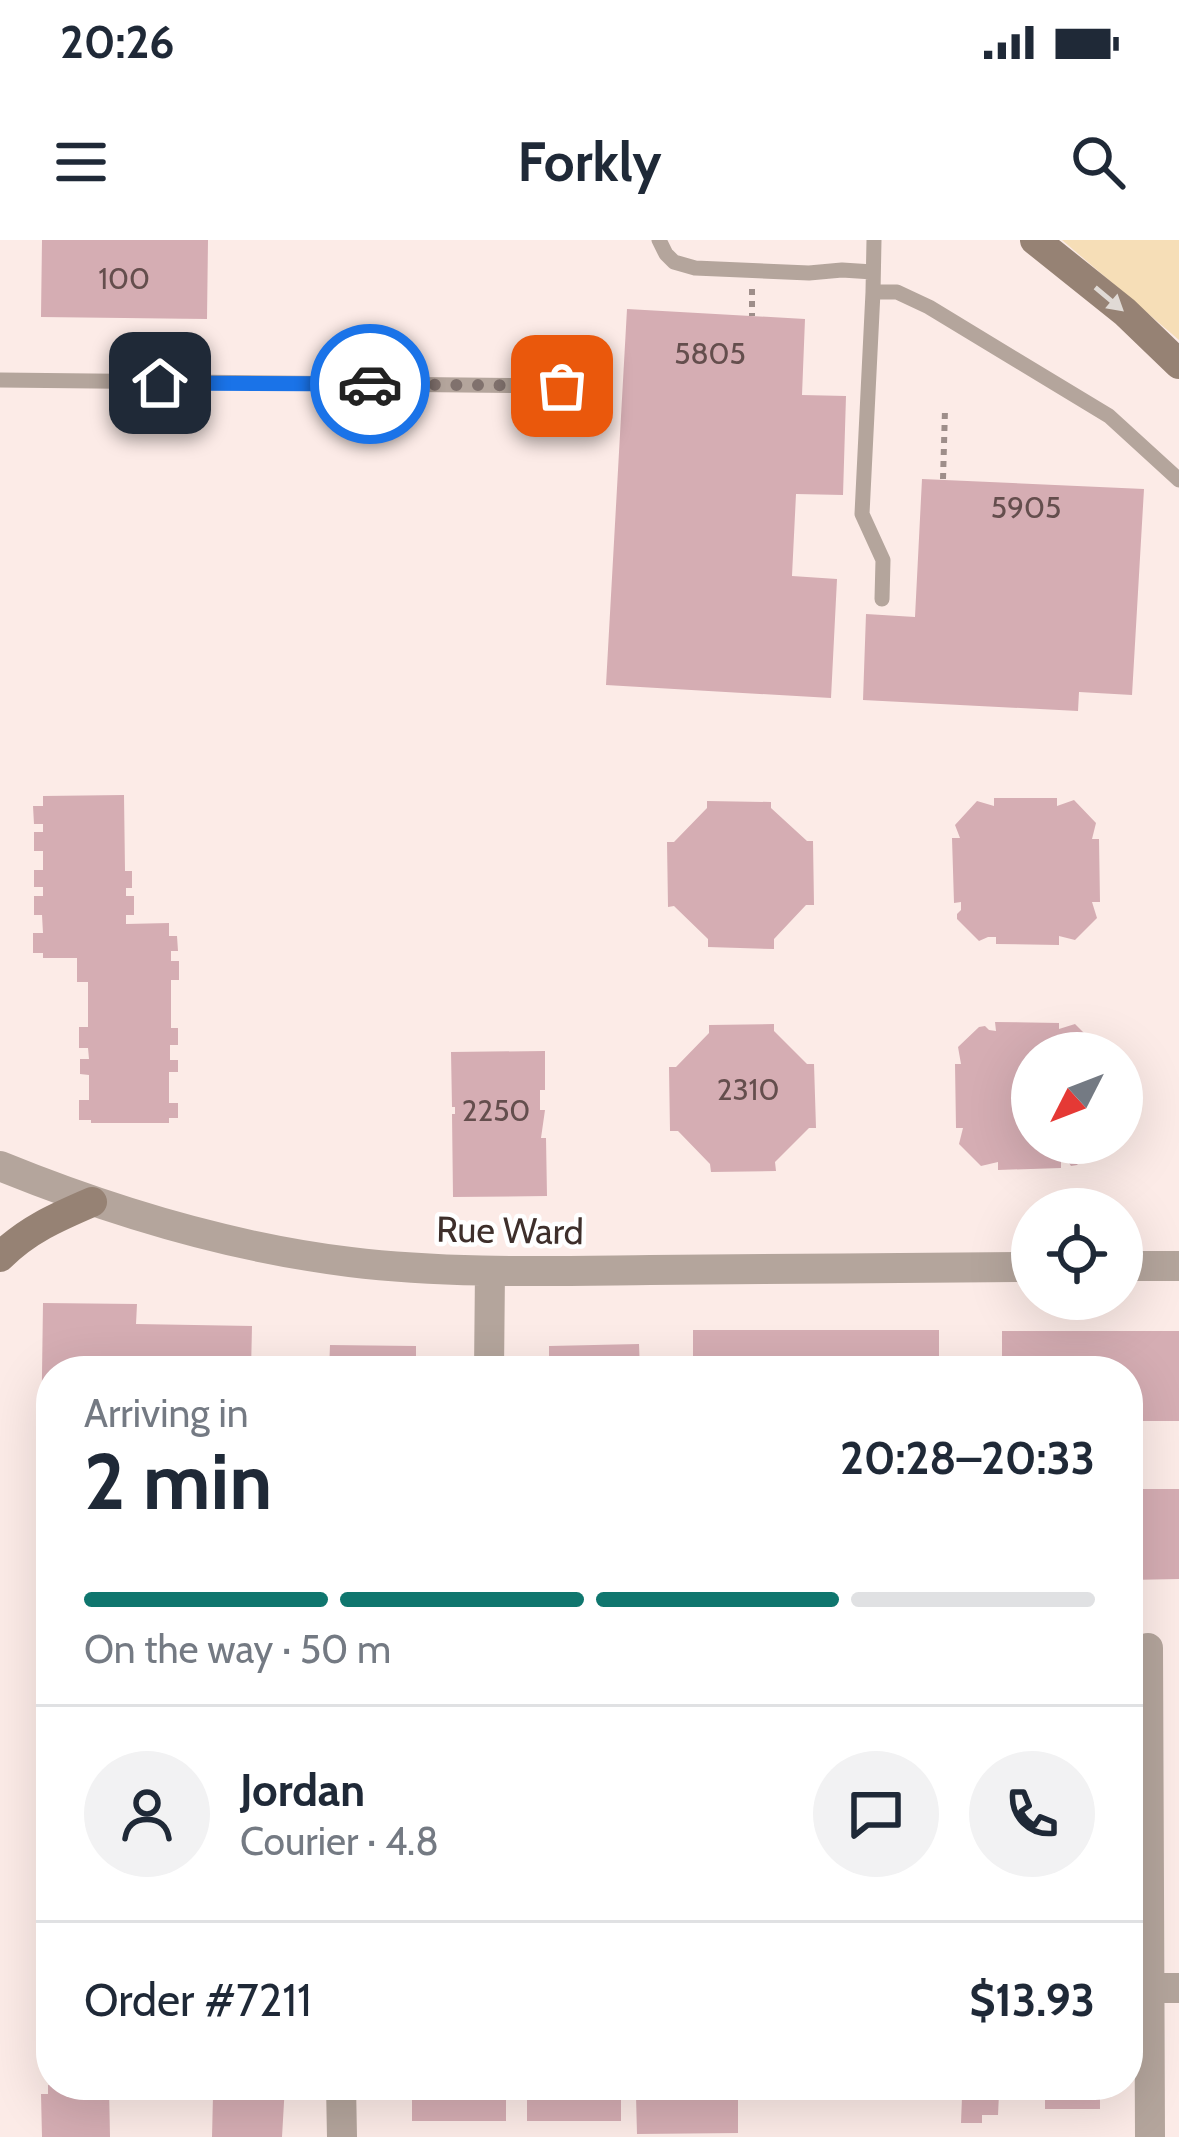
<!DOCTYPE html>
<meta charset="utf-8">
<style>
body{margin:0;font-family:Cabin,sans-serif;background:#f2f2f3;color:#1f2937;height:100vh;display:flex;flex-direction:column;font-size:45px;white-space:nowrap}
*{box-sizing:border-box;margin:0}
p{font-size:39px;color:#747a83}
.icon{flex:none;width:66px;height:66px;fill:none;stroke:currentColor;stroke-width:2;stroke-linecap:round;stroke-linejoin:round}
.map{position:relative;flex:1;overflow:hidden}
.side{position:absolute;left:36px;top:1116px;width:1107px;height:744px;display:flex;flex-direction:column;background:#fff;border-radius:48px;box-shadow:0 12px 48px #0002}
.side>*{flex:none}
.needle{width:78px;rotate:228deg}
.tools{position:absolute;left:1011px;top:792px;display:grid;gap:24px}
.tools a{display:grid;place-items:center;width:132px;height:132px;border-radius:50%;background:#fff;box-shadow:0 12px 48px #0002;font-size:60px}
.pin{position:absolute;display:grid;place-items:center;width:102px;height:102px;color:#fff;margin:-51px;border-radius:24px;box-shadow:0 6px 18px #0006}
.courier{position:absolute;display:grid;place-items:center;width:120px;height:120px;margin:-60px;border:9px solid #1a73e8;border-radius:50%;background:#fff;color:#222;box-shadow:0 3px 15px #0007}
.headline em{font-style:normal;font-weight:800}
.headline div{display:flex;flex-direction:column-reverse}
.headline{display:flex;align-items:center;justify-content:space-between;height:204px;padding:0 48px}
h1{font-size:78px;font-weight:800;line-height:90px}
.bar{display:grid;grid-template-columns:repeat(4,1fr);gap:18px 12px;align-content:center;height:144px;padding:0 48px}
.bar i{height:15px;border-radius:9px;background:#e0e1e3}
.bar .on{background:#0f766e}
.bar p{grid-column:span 4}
.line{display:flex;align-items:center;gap:30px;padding:0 48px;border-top:3px solid #e0e1e3}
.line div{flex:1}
.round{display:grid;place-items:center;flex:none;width:126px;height:126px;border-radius:63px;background:#f2f2f3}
.status{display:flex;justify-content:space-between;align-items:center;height:84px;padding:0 60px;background:#fff;direction:ltr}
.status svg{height:33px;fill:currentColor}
header{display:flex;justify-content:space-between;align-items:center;height:156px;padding:0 48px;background:#fff;font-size:54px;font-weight:800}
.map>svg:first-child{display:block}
.green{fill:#f6deb7}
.building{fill:#d5adb3}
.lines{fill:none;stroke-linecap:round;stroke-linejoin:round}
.path{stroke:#9e8e8a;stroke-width:6;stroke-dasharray:6 6;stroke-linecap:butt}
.lane{stroke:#b4a59c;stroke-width:15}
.street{stroke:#b4a59c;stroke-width:30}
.secondary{stroke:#968274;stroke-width:30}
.oneway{fill:#e0dad5}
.done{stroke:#80716d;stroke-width:12;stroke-dasharray:0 21.6}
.route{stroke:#1a73e8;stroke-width:15}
.labels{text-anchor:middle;stroke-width:9;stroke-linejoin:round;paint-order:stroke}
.number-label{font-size:30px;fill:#644e4d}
.street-label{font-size:36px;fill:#3e2f2b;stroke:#fff}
</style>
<div class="status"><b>20:26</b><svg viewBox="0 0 49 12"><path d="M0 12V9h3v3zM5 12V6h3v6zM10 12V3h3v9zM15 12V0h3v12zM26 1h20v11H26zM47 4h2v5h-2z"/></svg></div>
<header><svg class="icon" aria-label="menu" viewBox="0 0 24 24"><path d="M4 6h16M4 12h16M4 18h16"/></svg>Forkly<svg class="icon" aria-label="search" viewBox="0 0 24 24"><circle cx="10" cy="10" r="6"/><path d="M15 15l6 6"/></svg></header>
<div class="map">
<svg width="1179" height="1897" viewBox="0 0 1179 1897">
<rect width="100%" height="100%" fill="#fcebe7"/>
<!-- green -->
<path class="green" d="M1062,0h117v100z"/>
<!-- building -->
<path class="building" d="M42,0h166l-1,79 -166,-2z
M627,69l178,10 -3,76 44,1 -3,99 -47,-1 -4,82 45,3 -6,119 -225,-13z
M922,239l222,10 -12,206 -53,-3 -1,19 -215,-11 3,-86 49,3z
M124,555l1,76h7v17h-6v8h8v19h-8v9l43,-1v13h8l1,15h-7v10h8v19h-8v48h7v17h-8v15h8v12h-9v31h9v15h-9v5h-78v-3h-12v-20h10v-25l-9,-1v-15h9l-1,-11h-9v-21h9v-45h-11v-24h-34v-5h-10v-20h10l-1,-18h-8v-19h9v-9h-9v-17h9v-19h-9v-19h9v-8h-9l-1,-18h10v-10z
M994,558h63v8l17,-6 22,23 -4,16h7l1,63h-8l5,16 -22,22 -16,-4v9l-63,-1v-7h-8l-9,4 -22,-22v-5l4,-4v-8l-7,1 -2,-65h8l-5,-13 22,-24 17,5z
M707,561l64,1v6l36,33h6l1,64h-8l-32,34v10l-66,-2v-8l-34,-33 -6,1 -1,-65h7l33,-34z
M995,782l64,1v6l16,-5 22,22v7h-65v90h65l-20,22 -6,1 -4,-6 -6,1v7l-63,2v-8l-17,4 -22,-22 4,-16h-7l-1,-64h6l-3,-17 21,-20 6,-1 4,4 7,1z
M774,784v7l33,33h7l2,64h-7l-34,34 1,9 -65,1 -1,-8 -32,-33h-8l-1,-64h7l33,-34v-8z
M545,811v39h-5v20h5l-4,28h5l1,58 -94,1 -1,-83h3v-7h-3l-1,-55z
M43,1063l94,1 -1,20 116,2 -1,45h-200v75l-10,-1z
M693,1090h246v41h-246z
M1002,1091h177v90h-51v-50h-126z
M639,1104l1,27h-91v-25z
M330,1105l86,1v25h-87z
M1128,1249h51v90l-51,1z
M43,1605h8v99h-7v-16h-3z
M48,1845h61l1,52h-68l-1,-43h7z
M203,1845h82l-3,52h-70l1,-41 -10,1z
M412,1845h94v36h-94z
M527,1845h94v36h-94z
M643,1845h87l1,9h7v39l-101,1 -1,-38h7z
M755,1845h123v11h-123z
M900,1845h123l-1,10 -23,-1 -1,21h-16v8h-21l1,-26 -63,-1z
M1045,1845h55v24h-55z"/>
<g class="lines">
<!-- path -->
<path class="path" d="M752,49v27
M943,239l2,-69"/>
<!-- lane -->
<path class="lane" d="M659,0l7,14 8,8 21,6 114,5 33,-3 31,2
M874,0l-1,52h24l32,15 180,109 70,64
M873,52l-11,222 21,46 -1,39
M0,140l562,6"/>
<!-- street -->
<path class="street" d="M0,926c113,46 228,81 350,96 99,12 200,9 300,8 127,-1 255,-2 382,-3
M1122,1026h57
M489,1131l1,-100
M1148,1408l2,489
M1128,1748h51
M341,1845l1,52"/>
<!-- secondary -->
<path class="secondary" d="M1035,0l90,72 54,52
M0,1017c27,-27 57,-40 92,-55"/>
</g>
<!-- one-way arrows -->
<defs><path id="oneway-solid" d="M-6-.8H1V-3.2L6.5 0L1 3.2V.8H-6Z" transform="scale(3)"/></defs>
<use class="oneway" href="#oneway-solid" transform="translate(1109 59) rotate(40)"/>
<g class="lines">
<!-- done -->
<path class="done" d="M370,144l192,2"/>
<!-- route -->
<path class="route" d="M160,143l210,1"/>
</g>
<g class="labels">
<!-- number labels -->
<g class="number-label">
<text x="124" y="49">100</text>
<text x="710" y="124">5805</text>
<text x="1026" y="278">5905</text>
<text x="748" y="860">2310</text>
<text x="496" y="881">2250</text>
</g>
<!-- street labels -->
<g class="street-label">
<text transform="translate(510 990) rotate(1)" y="13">Rue Ward</text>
</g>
</g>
</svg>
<div class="tools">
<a><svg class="needle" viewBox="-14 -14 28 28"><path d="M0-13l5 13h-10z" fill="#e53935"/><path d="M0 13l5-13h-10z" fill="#747a83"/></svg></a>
<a><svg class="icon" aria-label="locate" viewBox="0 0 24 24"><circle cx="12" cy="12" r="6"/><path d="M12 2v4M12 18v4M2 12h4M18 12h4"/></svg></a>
</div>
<div class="pin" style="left:562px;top:146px;background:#ea580c"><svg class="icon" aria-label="bag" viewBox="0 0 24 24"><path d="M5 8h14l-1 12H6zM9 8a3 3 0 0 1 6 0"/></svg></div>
<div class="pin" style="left:160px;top:143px;background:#1f2937"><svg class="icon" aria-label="home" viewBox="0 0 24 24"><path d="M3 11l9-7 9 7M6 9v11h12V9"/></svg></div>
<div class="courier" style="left:370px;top:144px"><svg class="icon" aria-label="car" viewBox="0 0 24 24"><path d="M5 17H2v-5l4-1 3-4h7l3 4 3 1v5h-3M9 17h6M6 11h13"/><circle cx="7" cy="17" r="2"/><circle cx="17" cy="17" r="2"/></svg></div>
<section class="side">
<div class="headline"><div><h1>2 min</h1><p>Arriving in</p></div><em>20:28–20:33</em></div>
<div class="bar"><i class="on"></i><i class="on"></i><i class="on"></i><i></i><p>On the way · 50 m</p></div>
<div class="line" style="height:216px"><a class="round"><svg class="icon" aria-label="person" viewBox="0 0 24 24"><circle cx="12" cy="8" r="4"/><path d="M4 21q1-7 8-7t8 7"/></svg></a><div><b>Jordan</b><p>Courier · 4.8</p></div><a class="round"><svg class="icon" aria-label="chat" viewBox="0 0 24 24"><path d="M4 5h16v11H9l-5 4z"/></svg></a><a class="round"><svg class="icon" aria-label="phone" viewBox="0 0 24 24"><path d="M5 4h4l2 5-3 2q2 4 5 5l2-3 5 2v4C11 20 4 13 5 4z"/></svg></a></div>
<div class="line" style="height:156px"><div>Order #7211</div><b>$13.93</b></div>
</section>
</div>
